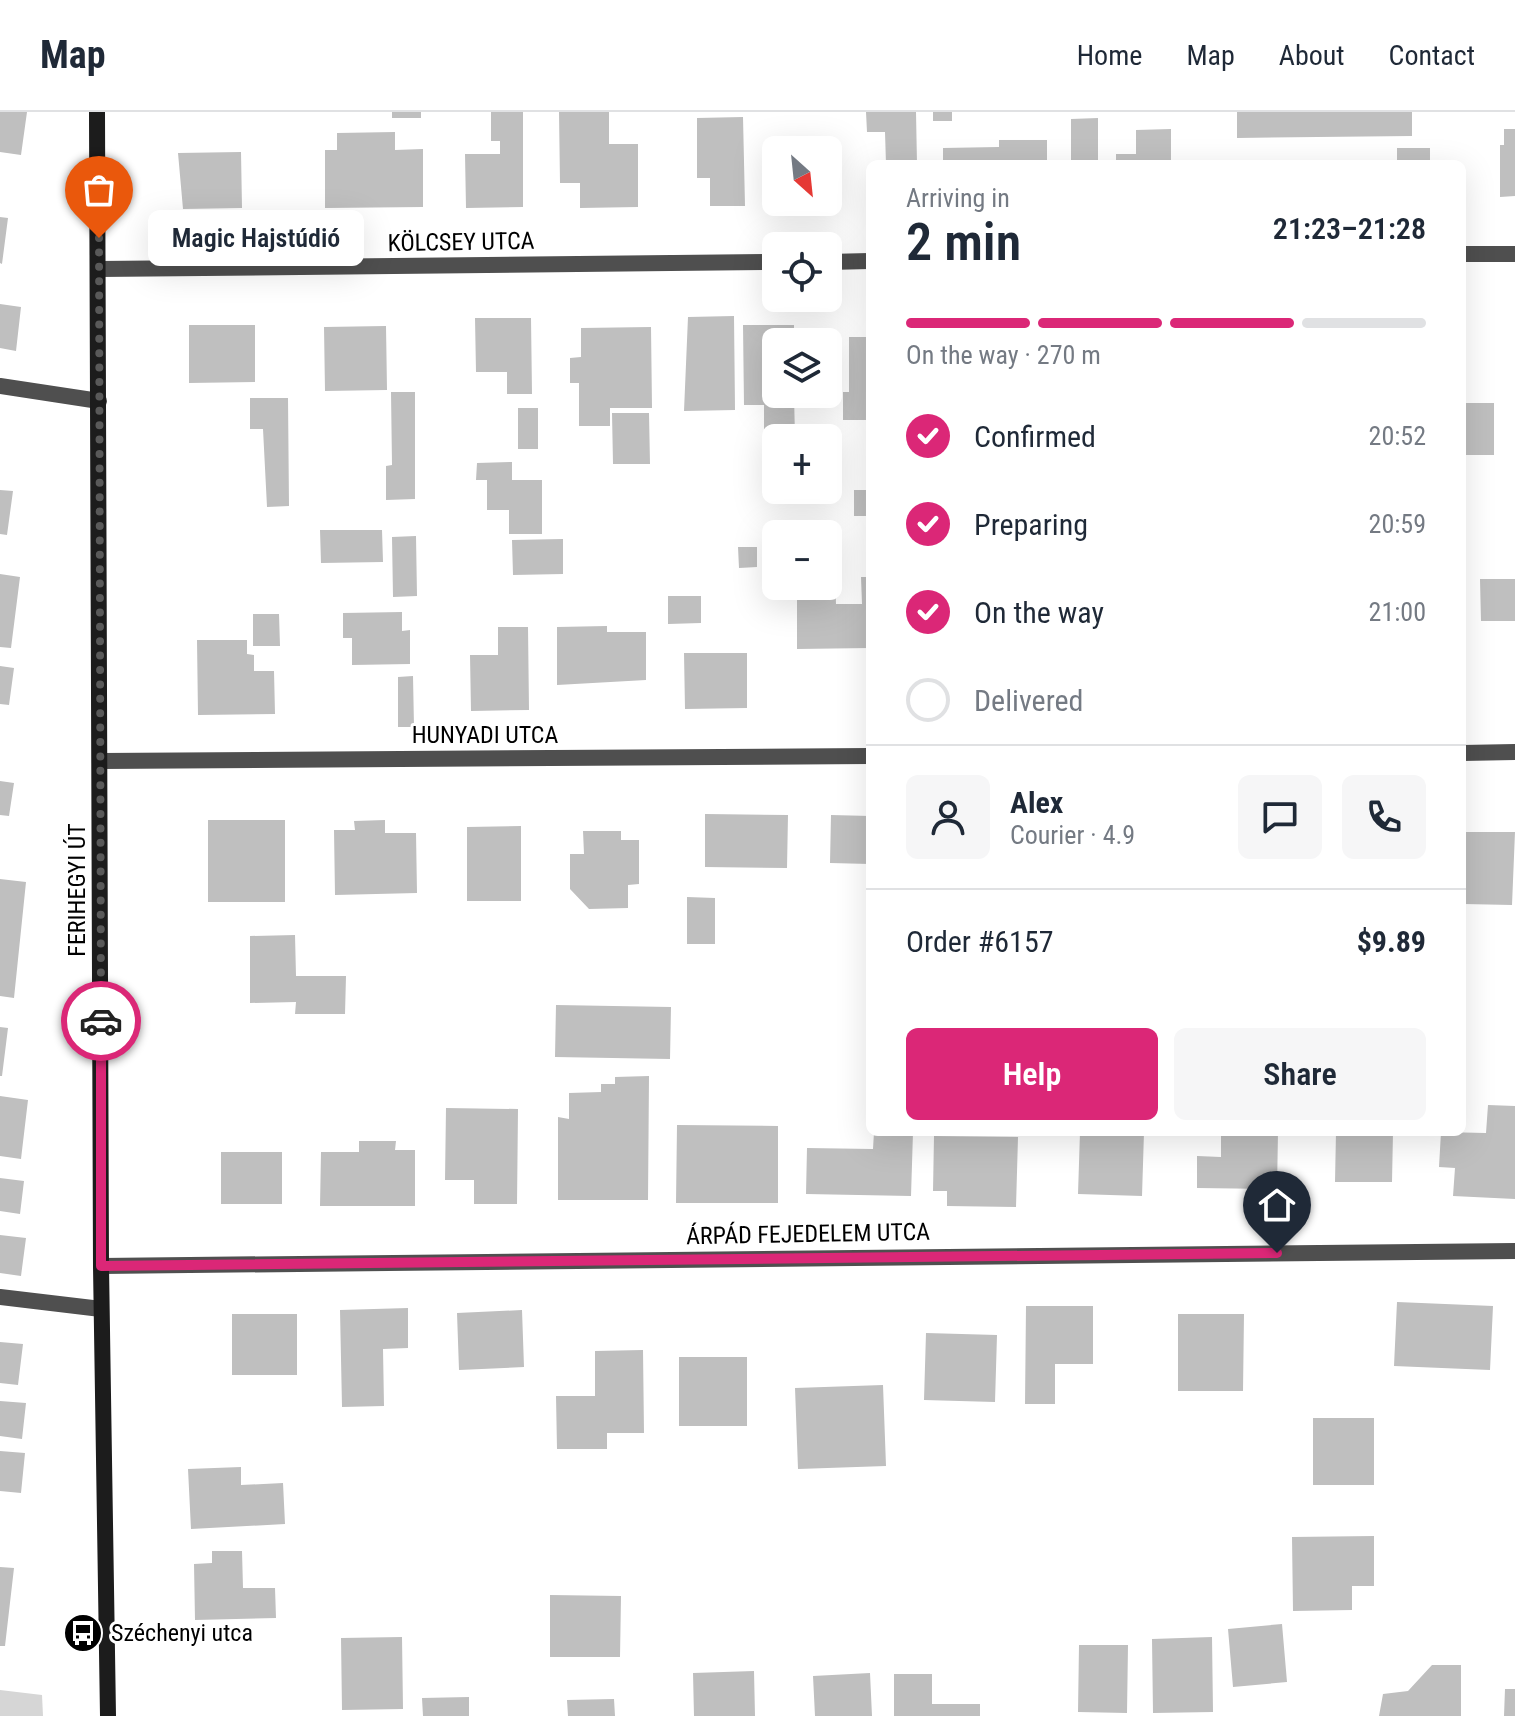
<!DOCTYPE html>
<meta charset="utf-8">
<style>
body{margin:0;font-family:"Roboto Condensed",sans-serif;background:#f6f6f7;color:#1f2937;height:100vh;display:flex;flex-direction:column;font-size:30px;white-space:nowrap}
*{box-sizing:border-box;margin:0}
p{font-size:26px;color:#747a83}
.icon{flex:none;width:44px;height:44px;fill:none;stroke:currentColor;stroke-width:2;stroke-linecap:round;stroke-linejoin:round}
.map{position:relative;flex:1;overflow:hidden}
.panel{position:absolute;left:866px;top:48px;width:600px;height:976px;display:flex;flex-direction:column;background:#fff;border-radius:12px;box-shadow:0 8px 32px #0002}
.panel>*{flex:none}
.needle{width:52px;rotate:153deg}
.fabs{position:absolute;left:762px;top:24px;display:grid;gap:16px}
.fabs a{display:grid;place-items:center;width:80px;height:80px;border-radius:12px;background:#fff;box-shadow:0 8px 32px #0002;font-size:40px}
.pin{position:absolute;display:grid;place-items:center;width:68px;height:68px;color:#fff;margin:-82px -34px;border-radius:50% 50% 50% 0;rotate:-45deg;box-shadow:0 0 8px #0007}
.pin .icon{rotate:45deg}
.courier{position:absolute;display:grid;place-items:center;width:80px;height:80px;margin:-40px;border:6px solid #db2777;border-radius:50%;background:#fff;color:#222;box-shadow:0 2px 10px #0007}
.bubble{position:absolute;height:56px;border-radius:12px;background:#fff;box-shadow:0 8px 32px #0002;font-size:26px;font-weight:600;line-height:56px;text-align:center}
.overview em{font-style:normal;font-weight:600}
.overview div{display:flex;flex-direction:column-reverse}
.overview{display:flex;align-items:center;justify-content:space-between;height:136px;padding:0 40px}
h1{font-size:52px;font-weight:600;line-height:60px}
.bar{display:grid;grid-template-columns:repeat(4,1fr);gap:12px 8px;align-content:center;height:96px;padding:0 40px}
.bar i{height:10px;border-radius:6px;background:#e0e1e3}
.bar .on{background:#db2777}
.bar p{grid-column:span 4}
.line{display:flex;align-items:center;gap:20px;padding:0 40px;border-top:2px solid #e0e1e3}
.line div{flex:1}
.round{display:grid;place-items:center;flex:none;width:84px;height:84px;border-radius:12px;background:#f6f6f7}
ol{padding:0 40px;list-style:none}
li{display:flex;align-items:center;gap:24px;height:88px}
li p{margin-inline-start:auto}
li .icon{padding:8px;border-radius:50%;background:#db2777;color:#fff;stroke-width:4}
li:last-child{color:#747a83}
li i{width:44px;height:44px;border:4px solid #e0e1e3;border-radius:50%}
.button{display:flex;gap:16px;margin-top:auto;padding:16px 40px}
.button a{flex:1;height:92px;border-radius:12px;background:#db2777;color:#fff;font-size:32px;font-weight:600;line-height:92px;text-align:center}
.button a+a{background:#f6f6f7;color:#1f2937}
header{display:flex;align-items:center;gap:48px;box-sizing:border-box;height:112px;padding:0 40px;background:#fff;border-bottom:2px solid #e0e1e3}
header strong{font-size:38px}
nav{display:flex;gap:44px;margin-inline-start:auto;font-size:28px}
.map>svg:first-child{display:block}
.green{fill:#d6d6d6}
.building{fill:#bfbfbf}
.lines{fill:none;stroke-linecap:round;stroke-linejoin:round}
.minor{stroke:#4f4f4f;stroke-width:16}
.secondary{stroke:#1c1c1c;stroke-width:16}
.done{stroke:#595959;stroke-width:8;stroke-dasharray:0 14.4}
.route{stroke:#db2777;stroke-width:10}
.labels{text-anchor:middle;stroke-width:6;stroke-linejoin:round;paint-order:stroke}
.street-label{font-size:24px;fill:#000;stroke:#fff}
.poi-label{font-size:24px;fill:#000;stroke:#fff;text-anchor:start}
</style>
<header>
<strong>Map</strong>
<nav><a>Home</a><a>Map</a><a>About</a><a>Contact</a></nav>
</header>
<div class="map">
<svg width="1515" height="1604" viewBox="0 0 1515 1604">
<rect width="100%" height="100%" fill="#fff"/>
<!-- green -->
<path class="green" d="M0,1578l42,5 1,21h-43z"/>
<!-- building -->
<path class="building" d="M0,0h27l-6,43 -21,-3z
M392,0h29v6h-29z
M491,0h32v95l-57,1 -1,-54h35v-13h-9z
M559,0h50v32h29v63l-58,1v-25h-20z
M866,0h50l1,52h-31l-1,-32h-18z
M933,0h19v9h-19z
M1237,0h175v24l-175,2z
M743,5l2,89h-35v-28h-13v-60z
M1098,6v46h-27v-45z
M1171,17v35h-65l10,-3v-7h20v-24z
M1504,17h11v67l-15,1v-52h4z
M395,20v18l28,-1v58l-98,1v-58h12v-17z
M776,24h53v14h-53z
M999,28h48v24h-104v-16l56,-1z
M1397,36h33v16h-33z
M241,40l1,56 -59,1 -5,-56z
M0,105l8,1 -6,46 -2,-1z
M0,192l21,3 -5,44 -16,-3z
M734,204l1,94 -51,1 4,-94z
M475,206h56l1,76h-25v-22h-31z
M189,213h66v57l-66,1z
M743,213h51v17h-18v52h18l1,44h-19v13h-12v-46h-20z
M386,214l1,64 -62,1 -1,-64z
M651,215l1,81h-42v18h-31v-43h-9v-25l11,-1v-29z
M849,225h21v83h-27v-28h6z
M391,280h24v107l-29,1v-34l6,-1z
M250,286h38l1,108 -22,1 -4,-78h-13z
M1462,291h32v52h-32z
M518,296h20v41h-20z
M612,301h37l1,51h-37z
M512,350v18h30v54h-33v-24h-22v-30h-11l1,-17z
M0,378l13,1 -6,44 -7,-1z
M854,378h16v26h-16z
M320,418h62l1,32 -62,1z
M416,424l1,60 -24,1 -1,-60z
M563,427v35l-50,1 -1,-35z
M738,435h19v20l-18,1z
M828,461h7l1,31h26l-1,-27h9v71l-73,1v-63h31z
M0,462l20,3 -9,71 -11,-1z
M1480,467h35v42h-34z
M668,484h33v27l-33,1z
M402,500v19l8,-1v34l-58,1v-27h-9v-25z
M253,502h26l1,32h-27z
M607,514v6h39v48l-89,5v-58z
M498,515h30l1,83 -58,1 -1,-56h28z
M197,528h50v14l7,1v16h20l1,43 -77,1z
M684,541h63v55l-62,1z
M0,554l14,2 -5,37 -9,-1z
M413,564l1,51h-16v-50z
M0,669l14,2 -5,33 -9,-1z
M705,702l83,1 -1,53 -82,-1z
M831,703l39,1v48l-40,-1z
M208,708h77v82h-77z
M385,708v13h31l1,60 -82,2 -1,-65h21l-1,-9z
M521,714v75h-54v-74z
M583,719h38v9h18v44l-11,1v23l-39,1 -19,-20v-35h14z
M1465,720h50l-3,73 -48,-1z
M0,767l26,3 -12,116 -14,-2z
M687,785l28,1v46h-28z
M295,823l1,41h50l-1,38h-50l1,-12 -46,1v-67z
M556,893l115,2 -1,52 -115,-2z
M0,915l8,1 -6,48h-2z
M649,964l-1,124h-90v-83l11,2v-26l32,-1v-8h14v-7z
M0,984l28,4 -7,59 -21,-3z
M1488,993l27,1v93l-62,-3 2,-28 -16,-1 2,-35 45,1z
M446,996l72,1 -1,95h-43v-24h-29z
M677,1013l101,1v77h-102z
M874,1020h39l-2,64 -105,-2 1,-46 66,1z
M1080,1020h64l-2,64 -64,-2z
M1221,1020h57l-1,57 -80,-1v-32l24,1z
M1336,1020h57l-1,50h-57z
M934,1024l84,1 -2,70 -69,-1v-15h-14z
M359,1029h37l-1,9h20v56h-95l1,-54h38z
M221,1040h61v52h-61z
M0,1066l24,3 -4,33 -20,-3z
M0,1123l26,3 -5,38 -21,-3z
M1397,1190l96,4 -3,64 -96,-4z
M1026,1194h67v58h-38v40h-30z
M408,1196v40l-25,1 1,57 -42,1 -2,-97z
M522,1198l2,57 -65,3 -2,-57z
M232,1202h65v61h-65z
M1178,1202h66l-1,77h-65z
M926,1221l71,2 -2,67 -71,-2z
M0,1230l23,2 -5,41 -18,-2z
M643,1238l1,83h-37v16h-50l-1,-53h39v-45z
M679,1245h68v69h-68z
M883,1273l3,81 -88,3 -3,-81z
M0,1289l26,2 -4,36 -22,-3z
M1313,1306h61v67h-61z
M0,1339l25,2 -4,40 -21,-2z
M241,1355v18l42,-2 2,41 -94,5 -3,-60z
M1374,1424v50h-22v24l-59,1 -1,-74z
M212,1439h30l1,37h32l1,30 -81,2 -1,-56 18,-1z
M0,1455l14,1 -9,78h-5z
M550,1483l71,1 -1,61h-70z
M1282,1512l5,58 -54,5 -5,-58z
M402,1525l1,72 -61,1 -1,-72z
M1212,1525l1,75 -60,1 -1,-74z
M1079,1533h49l-1,68 -49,-1z
M1432,1553h29v51h-82l4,-22 25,-3z
M754,1559l1,45h-61l-1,-43z
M870,1561l2,43h-57l-2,-40z
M894,1562h38v30h48v12h-86z
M1505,1577h10v27h-11z
M469,1585v19h-46l-1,-18z
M614,1587l1,17h-47l-1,-16z"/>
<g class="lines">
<!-- minor -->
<path class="minor" d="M1462,142h53
M828,150l42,-1
M99,157l677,-7
M0,274l99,15
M1462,641l53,-1
M101,649l769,-5
M101,1154l1414,-15
M0,1185l101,12"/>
<!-- secondary -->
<path class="secondary" d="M97,0l4,1154 7,450"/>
</g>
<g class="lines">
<!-- done -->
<path class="done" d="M99,126l2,783"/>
<!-- route -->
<path class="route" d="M101,909v245l1176,-13"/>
</g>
<!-- icons -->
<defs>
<g id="bus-disc" transform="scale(2)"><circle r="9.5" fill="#000" stroke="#fff"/><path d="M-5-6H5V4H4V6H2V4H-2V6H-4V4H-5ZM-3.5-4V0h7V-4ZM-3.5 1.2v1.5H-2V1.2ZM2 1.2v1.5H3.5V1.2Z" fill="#fff"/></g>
</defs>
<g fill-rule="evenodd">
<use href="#bus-disc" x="83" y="1521"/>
</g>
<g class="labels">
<!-- street labels -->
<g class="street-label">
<text transform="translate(461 130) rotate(-1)" y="8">KÖLCSEY UTCA</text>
<text x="485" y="631">HUNYADI UTCA</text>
<text transform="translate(77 778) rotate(-90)" y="8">FERIHEGYI ÚT</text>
<text transform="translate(808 1122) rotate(-1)" y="8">ÁRPÁD FEJEDELEM UTCA</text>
</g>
<!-- poi labels -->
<g class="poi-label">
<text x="111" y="1529">Széchenyi utca</text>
</g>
</g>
</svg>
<div class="fabs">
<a><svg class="needle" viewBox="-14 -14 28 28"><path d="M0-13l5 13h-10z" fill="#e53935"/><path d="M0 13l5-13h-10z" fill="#747a83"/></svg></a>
<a><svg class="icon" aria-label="locate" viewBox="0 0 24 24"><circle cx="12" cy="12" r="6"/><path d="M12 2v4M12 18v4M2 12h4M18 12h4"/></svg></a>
<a><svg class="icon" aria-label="layers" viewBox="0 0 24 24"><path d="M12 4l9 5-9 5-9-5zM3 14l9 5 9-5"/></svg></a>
<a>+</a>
<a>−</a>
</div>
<div class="pin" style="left:99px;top:126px;background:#ea580c"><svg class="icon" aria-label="bag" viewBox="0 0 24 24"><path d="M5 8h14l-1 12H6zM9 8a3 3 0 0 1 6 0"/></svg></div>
<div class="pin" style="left:1277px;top:1141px;background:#1f2937"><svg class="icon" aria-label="home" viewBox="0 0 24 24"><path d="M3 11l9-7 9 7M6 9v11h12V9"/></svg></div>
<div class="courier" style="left:101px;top:909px"><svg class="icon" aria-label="car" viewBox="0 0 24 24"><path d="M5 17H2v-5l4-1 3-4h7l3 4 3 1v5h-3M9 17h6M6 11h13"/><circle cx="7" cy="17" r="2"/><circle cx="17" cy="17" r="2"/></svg></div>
<div class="bubble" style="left:148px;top:98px;width:216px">Magic Hajstúdió</div>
<section class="panel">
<div class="overview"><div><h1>2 min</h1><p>Arriving in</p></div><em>21:23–21:28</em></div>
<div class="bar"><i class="on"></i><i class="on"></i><i class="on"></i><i></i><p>On the way · 270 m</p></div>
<ol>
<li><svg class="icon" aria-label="check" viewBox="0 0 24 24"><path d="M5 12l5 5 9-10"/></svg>Confirmed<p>20:52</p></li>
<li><svg class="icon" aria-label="check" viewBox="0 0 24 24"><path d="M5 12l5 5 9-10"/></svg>Preparing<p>20:59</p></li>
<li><svg class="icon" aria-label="check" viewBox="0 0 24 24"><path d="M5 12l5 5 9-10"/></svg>On the way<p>21:00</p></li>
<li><i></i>Delivered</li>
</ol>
<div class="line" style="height:144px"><a class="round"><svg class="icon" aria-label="person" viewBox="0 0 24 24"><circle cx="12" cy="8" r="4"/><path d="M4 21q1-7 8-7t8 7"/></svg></a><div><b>Alex</b><p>Courier · 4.9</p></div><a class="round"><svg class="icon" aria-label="chat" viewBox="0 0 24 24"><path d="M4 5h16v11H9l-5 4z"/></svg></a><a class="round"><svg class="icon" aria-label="phone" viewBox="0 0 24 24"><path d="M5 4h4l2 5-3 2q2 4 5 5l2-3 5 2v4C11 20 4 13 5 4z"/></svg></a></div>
<div class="line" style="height:104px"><div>Order #6157</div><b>$9.89</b></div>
<div class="button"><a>Help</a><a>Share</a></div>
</section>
</div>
